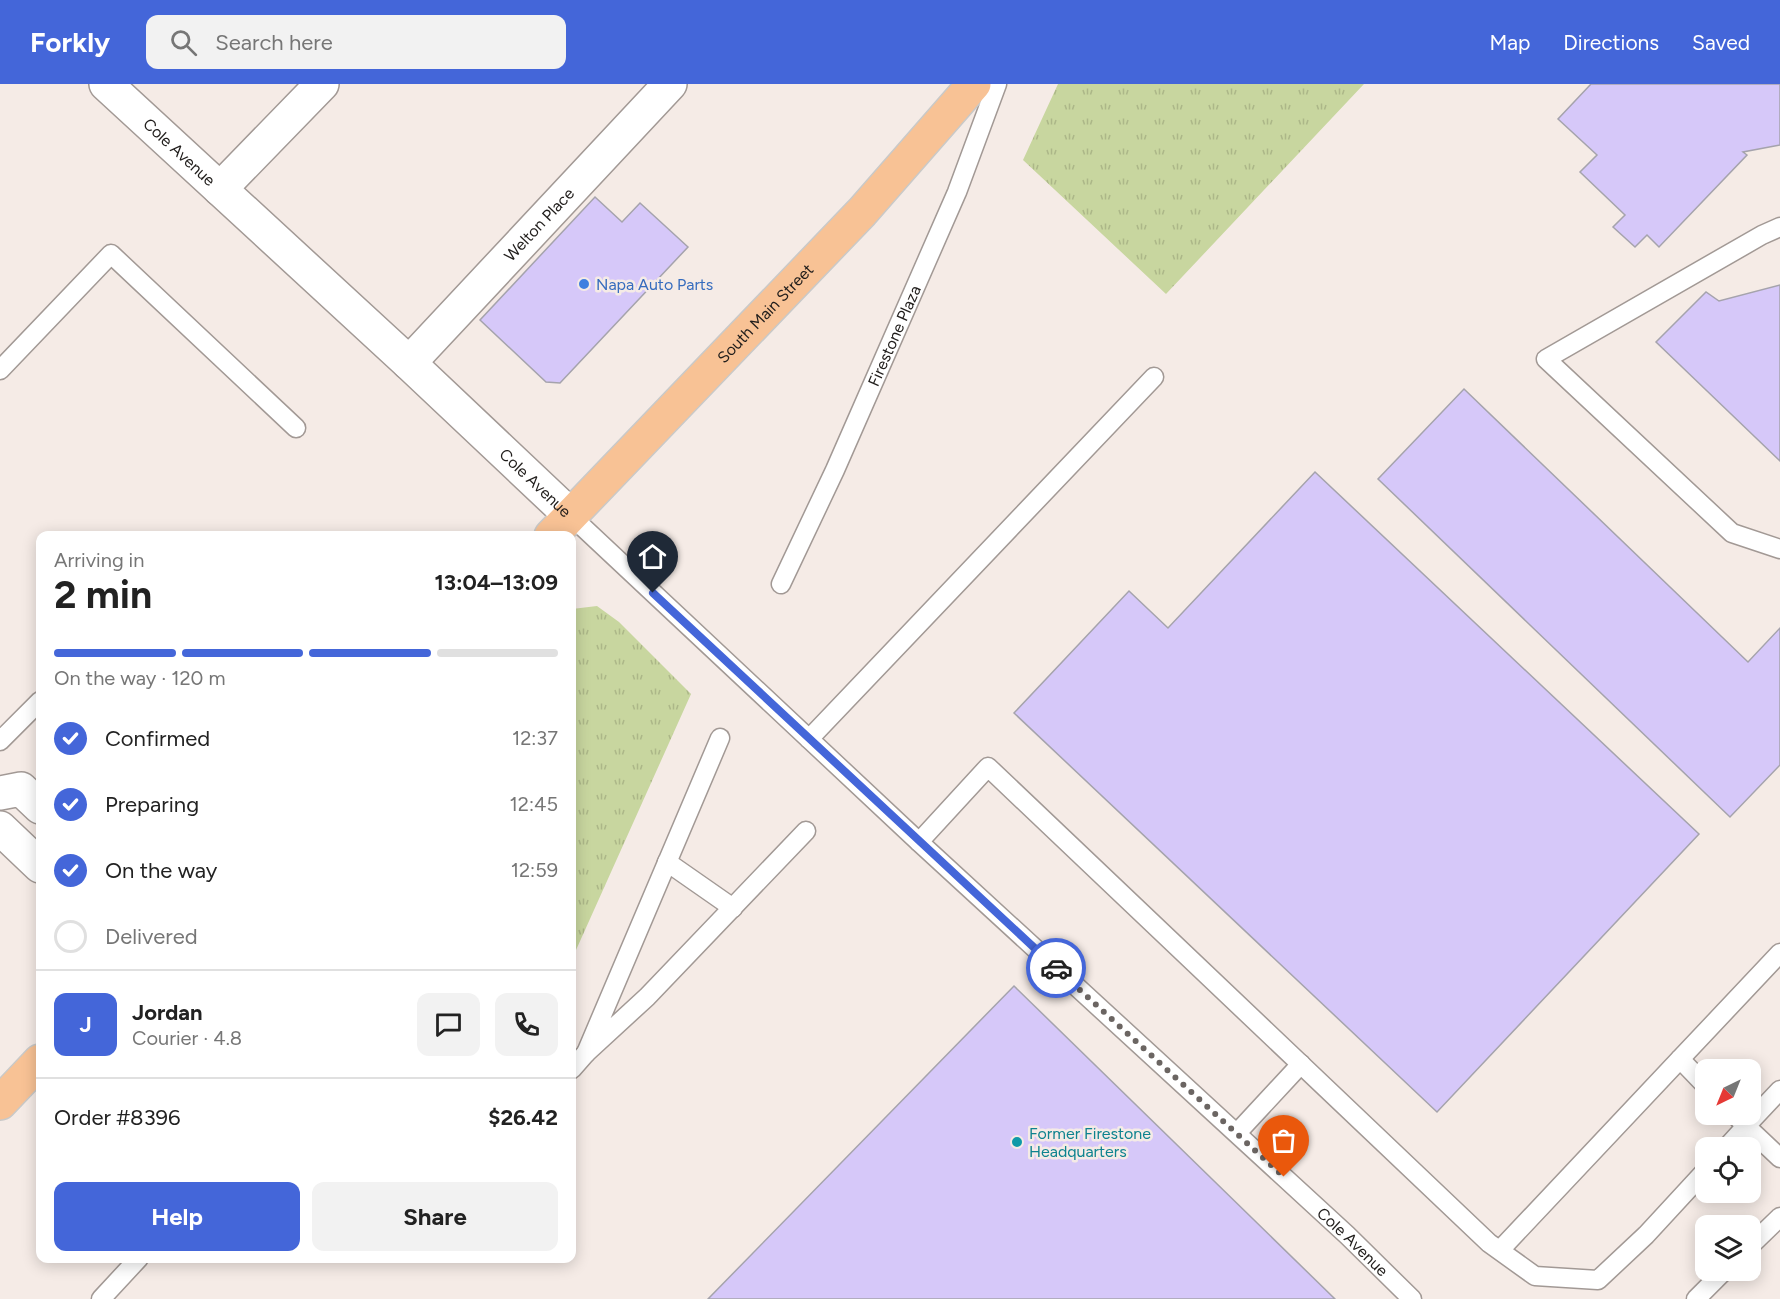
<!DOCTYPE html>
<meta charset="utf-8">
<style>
body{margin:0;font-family:Figtree,sans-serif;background:#f2f2f2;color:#222;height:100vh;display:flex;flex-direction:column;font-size:22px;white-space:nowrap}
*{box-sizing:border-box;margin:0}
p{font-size:20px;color:#767676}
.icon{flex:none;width:33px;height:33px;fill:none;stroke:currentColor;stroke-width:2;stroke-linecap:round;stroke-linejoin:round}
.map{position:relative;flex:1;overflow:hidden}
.sheet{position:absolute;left:36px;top:447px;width:540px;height:732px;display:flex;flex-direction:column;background:#fff;border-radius:12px;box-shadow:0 3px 15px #0003}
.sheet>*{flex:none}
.needle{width:39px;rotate:223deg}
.controls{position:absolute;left:1695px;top:975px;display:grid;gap:12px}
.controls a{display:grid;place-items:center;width:66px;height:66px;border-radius:12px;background:#fff;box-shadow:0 3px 15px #0003;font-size:30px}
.pin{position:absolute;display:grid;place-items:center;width:51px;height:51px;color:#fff;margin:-62px -26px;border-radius:50% 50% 50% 0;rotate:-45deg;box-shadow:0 0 6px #0007}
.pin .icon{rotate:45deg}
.courier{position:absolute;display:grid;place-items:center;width:60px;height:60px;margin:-30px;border:4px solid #4466d9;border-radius:50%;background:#fff;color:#222;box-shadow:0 2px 8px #0007}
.headline em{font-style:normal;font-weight:700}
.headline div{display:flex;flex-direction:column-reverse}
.headline{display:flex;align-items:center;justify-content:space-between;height:102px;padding:0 18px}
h1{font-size:39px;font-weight:700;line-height:45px}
.bar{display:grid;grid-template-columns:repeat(4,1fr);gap:9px 6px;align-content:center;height:72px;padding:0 18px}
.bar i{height:8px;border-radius:4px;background:#e0e0e0}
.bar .current{background:#4466d9}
.bar p{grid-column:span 4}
.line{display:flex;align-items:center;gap:15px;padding:0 18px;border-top:2px solid #e0e0e0}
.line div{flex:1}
.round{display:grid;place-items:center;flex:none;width:63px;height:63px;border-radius:12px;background:#f2f2f2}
ol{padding:0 18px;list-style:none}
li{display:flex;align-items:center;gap:18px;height:66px}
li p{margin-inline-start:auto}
li .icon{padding:6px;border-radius:50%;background:#4466d9;color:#fff;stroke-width:4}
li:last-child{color:#767676}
li i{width:33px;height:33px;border:3px solid #e0e0e0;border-radius:50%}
.action{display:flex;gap:12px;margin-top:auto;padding:12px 18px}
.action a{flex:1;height:69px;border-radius:12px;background:#4466d9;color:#fff;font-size:24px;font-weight:700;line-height:69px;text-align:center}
.action a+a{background:#f2f2f2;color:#222}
header{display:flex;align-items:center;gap:36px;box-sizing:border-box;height:84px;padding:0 30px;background:#4466d9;color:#fff}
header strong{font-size:28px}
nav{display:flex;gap:33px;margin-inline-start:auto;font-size:21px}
.search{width:420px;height:54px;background:#f2f2f2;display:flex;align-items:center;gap:15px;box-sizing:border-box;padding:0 21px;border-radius:12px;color:#767676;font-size:22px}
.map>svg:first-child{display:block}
.grass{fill:url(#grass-tufts)}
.building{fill:#d6c8f9;stroke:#a5a3ac;stroke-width:1.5}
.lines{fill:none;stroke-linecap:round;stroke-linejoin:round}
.service-casing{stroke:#a29995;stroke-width:21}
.minor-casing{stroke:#a29995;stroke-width:36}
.tertiary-casing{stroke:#a29995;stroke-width:36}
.primary-casing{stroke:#c9c9c8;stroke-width:36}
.service{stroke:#fff;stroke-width:18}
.minor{stroke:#fff;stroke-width:33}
.tertiary{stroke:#fff;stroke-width:33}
.primary{stroke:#f8c295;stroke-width:33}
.done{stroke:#6b6562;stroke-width:6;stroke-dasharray:0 10.8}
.route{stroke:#4466d9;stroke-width:8}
.shop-dot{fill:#3f7fe0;stroke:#f5ebe6;stroke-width:2}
.culture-dot{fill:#0f9aa8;stroke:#f5ebe6;stroke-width:2}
.labels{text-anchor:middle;stroke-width:5;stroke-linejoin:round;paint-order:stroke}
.street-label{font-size:16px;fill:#201d1b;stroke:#f5ebe6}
.shop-label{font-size:16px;fill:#366cbe;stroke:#f5ebe6;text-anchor:start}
.culture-label{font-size:16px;fill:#0d838f;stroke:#f5ebe6;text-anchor:start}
</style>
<header>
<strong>Forkly</strong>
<div class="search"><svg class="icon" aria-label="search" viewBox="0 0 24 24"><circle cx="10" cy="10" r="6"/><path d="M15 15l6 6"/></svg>Search here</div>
<nav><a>Map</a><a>Directions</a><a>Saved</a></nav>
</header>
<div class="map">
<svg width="1780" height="1215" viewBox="0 0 1780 1215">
<defs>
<pattern id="grass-tufts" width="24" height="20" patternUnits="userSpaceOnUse" patternTransform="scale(1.5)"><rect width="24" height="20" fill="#c8d69f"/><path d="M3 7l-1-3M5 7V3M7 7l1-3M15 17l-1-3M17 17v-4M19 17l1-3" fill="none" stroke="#acb788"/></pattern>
</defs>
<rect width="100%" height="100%" fill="#f5ebe6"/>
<!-- grass -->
<path class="grass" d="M1058,0h306l-198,210 -143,-134z
M597,522l22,16 72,72 -119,265v-350z"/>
<!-- building -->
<path class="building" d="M1591,0h189v61l-37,7 4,3 -88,92 -12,-12 -12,12 -22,-20 12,-12 -45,-43 17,-17 -39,-36z
M595,113l27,25 18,-19 48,44 -128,136 -14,-1 -66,-62z
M1780,201v176l-124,-119 50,-50 13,9z
M1464,305l284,273 32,-34v137l-50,52 -352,-338z
M1315,388l384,362 -262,278 -423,-399 115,-122 39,37z
M1014,902l321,313h-627z"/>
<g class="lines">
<!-- service casing -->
<g class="service-casing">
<g id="service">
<path d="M1780,143l-18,8 -216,124 186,174 48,16"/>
<path d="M0,286l111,-116 185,174"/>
<path id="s1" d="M570,431l349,327 428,393 65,64"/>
<path id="s2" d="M781,500l54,-114 122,-278 40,-108"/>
<path d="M720,654l-134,315 61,-56 159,-166"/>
<path d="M809,655l345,-362"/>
<path d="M0,657l40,-40"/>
<path d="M919,758l69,-75 501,476 46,33 63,4 48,-45 60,-65"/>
<path d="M667,778l66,46"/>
<path d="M1680,975l100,-106"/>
<path d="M572,985l14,-16"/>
<path d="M1734,1030l12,12 34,-36"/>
<path d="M1237,1049l64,-69"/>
<path d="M1726,1064l20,-22 34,32"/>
<path d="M1750,1162l30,-29"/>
<path d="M1500,1166l180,-191 26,27"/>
<path d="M101,1215l38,-41"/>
<path d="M1696,1215l29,-29"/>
</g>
</g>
<!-- minor casing -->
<g class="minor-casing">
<g id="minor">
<path d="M220,105l102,-105"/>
<path id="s3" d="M409,279l261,-279"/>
<path d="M0,709l21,-4 19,18"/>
<path d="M0,744l40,38"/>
</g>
</g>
<!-- tertiary casing -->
<g class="tertiary-casing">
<g id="tertiary">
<path id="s4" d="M106,0l303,279 161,152"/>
</g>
</g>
<!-- primary casing -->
<g class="primary-casing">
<g id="primary">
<path id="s5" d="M551,452l311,-324 112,-128"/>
<path d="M0,1019l40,-42"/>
</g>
</g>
<!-- service -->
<use href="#service" class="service"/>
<!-- minor -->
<use href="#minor" class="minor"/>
<!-- tertiary -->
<use href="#tertiary" class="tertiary"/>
<!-- primary -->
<use href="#primary" class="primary"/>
</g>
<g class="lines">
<!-- done -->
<path class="done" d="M1056,884l228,209"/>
<!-- route -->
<path class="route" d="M653,509l403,375"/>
</g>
<!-- markers -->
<circle class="shop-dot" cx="584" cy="200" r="6"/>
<circle class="culture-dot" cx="1017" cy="1058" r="6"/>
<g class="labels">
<!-- street labels -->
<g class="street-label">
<text dy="6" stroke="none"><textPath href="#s4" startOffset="100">Cole Avenue</textPath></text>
<text dy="6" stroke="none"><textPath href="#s3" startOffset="190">Welton Place</textPath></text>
<text dy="6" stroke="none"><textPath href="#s5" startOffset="309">South Main Street</textPath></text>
<text dy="6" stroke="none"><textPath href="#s2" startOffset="273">Firestone Plaza</textPath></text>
<text dy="6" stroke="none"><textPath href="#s4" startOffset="586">Cole Avenue</textPath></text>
<text dy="6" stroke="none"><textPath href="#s1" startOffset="1068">Cole Avenue</textPath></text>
</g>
<!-- shop labels -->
<g class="shop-label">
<text x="596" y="206">Napa Auto Parts</text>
</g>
<!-- culture labels -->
<g class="culture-label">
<text x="1029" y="1055">Former Firestone<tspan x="1029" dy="18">Headquarters</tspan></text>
</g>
</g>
</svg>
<div class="controls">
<a><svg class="needle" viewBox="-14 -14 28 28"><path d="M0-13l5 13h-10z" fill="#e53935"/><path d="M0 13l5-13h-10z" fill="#767676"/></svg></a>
<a><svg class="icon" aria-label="locate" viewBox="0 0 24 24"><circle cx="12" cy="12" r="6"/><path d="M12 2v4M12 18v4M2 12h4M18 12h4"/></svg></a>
<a><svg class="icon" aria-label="layers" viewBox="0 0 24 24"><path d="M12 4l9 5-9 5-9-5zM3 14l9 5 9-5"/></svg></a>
</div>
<div class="pin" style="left:1284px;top:1093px;background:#ea580c"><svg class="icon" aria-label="bag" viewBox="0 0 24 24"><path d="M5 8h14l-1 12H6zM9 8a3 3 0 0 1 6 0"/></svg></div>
<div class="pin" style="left:653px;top:509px;background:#1f2937"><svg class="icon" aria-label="home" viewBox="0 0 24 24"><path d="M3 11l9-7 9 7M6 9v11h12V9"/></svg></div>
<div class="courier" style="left:1056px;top:884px"><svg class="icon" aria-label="car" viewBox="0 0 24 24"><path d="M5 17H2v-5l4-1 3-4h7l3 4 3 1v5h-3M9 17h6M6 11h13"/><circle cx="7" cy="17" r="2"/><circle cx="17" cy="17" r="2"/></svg></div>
<section class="sheet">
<div class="headline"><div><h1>2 min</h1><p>Arriving in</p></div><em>13:04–13:09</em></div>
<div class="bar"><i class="current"></i><i class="current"></i><i class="current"></i><i></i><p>On the way · 120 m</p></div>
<ol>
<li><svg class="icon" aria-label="check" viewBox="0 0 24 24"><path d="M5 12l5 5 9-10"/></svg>Confirmed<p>12:37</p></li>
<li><svg class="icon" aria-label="check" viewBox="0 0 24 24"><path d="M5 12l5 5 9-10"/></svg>Preparing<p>12:45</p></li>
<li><svg class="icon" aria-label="check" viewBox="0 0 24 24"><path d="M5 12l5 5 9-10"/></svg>On the way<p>12:59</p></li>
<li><i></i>Delivered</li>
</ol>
<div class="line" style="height:108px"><b class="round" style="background:#4466d9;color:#fff">J</b><div><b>Jordan</b><p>Courier · 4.8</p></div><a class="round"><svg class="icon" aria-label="chat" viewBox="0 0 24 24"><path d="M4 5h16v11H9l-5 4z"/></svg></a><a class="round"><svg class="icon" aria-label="phone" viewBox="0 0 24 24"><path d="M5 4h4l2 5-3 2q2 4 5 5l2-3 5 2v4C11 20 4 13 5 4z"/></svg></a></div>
<div class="line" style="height:78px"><div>Order #8396</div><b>$26.42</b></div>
<div class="action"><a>Help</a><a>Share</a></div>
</section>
</div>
